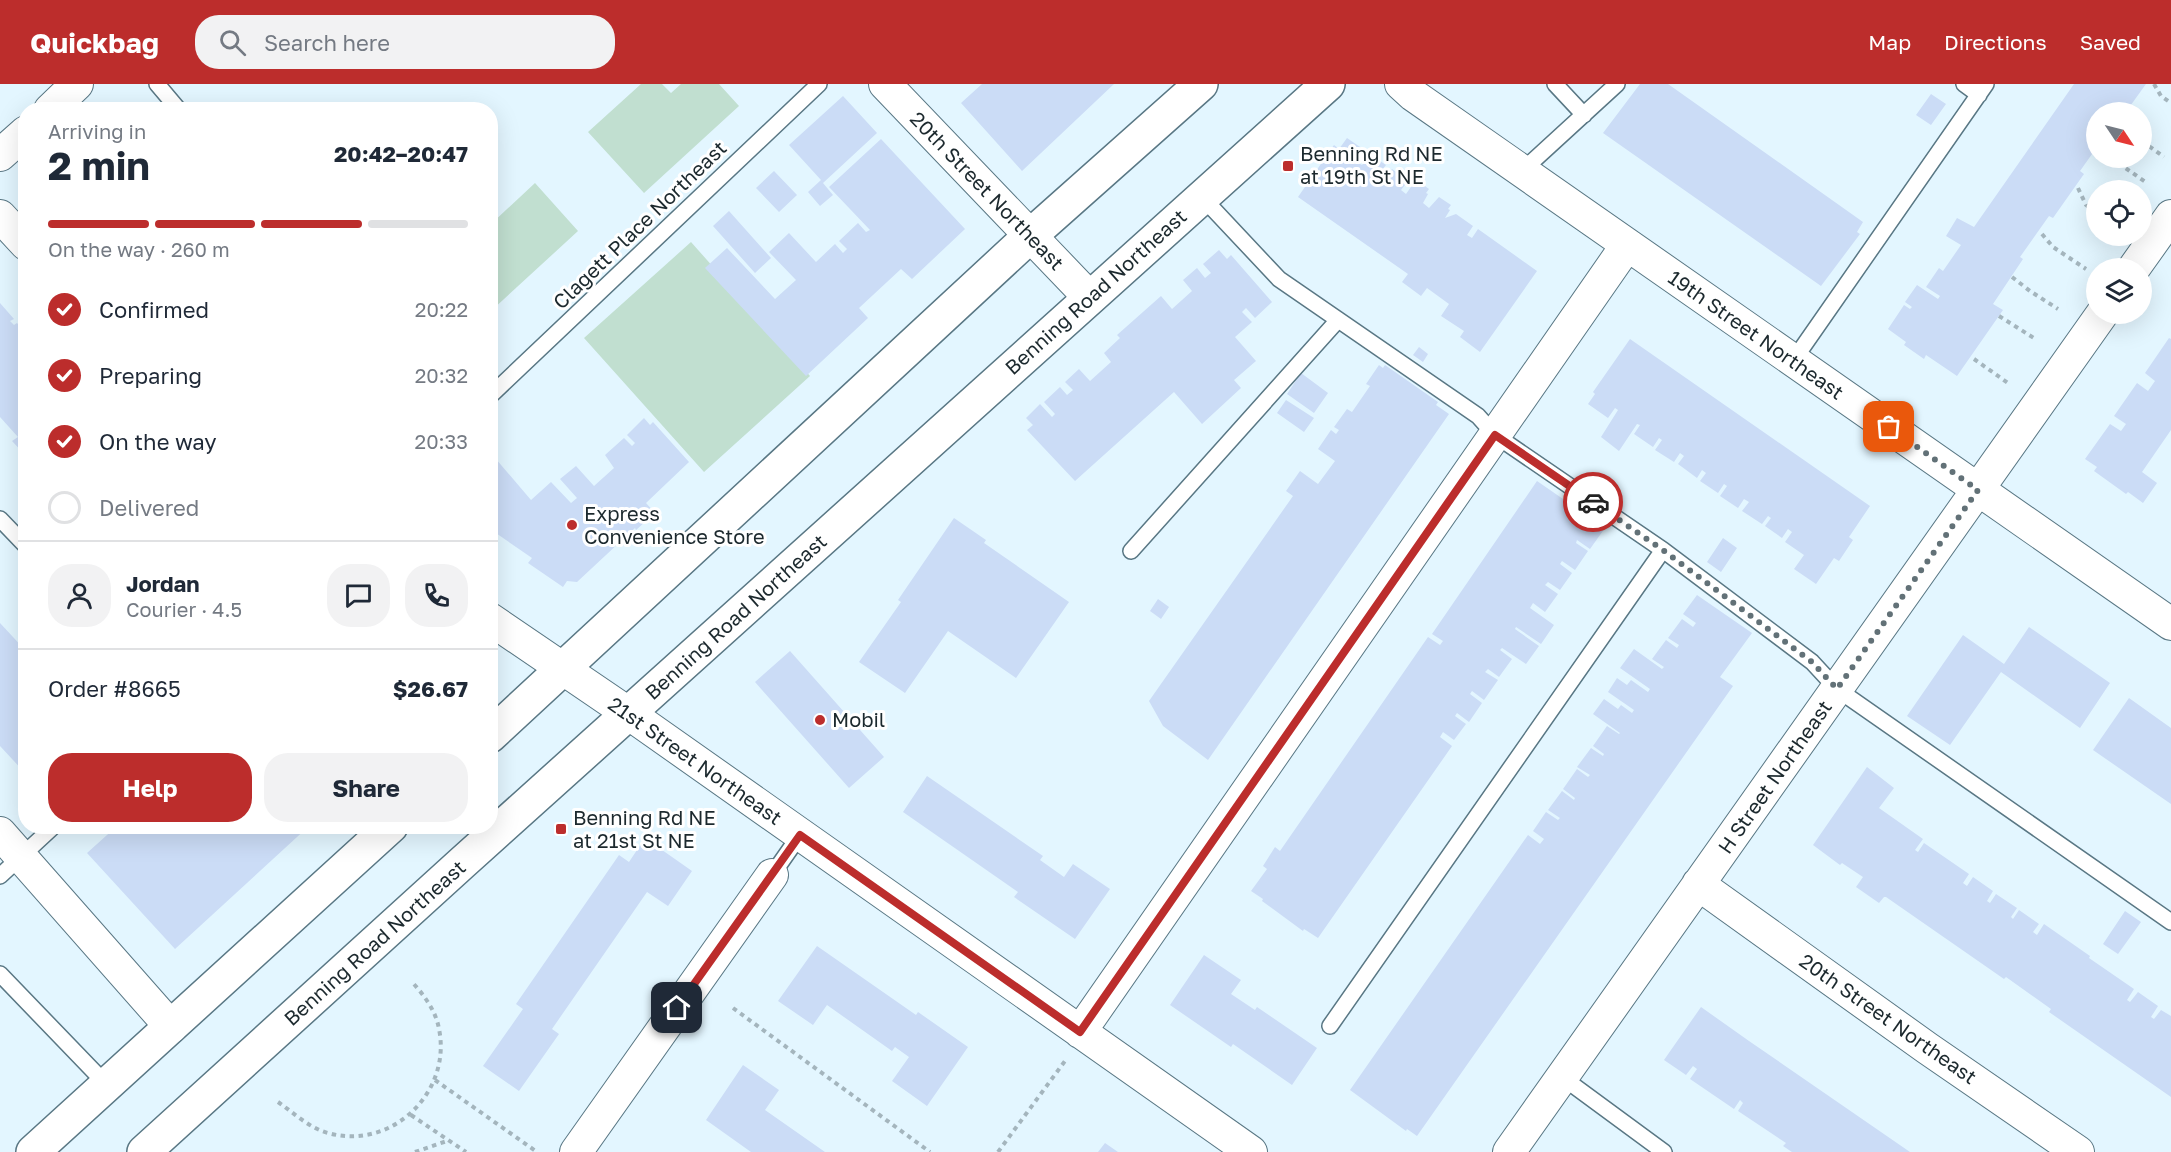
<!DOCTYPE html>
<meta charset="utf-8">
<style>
body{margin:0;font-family:"Golos Text",sans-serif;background:#f2f2f3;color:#1f2937;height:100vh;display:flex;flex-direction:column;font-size:22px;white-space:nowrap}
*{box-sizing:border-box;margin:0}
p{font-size:20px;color:#747a83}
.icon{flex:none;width:33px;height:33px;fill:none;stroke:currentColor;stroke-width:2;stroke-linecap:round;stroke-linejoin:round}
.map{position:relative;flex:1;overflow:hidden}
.drawer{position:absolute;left:18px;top:18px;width:480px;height:732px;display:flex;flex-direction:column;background:#fff;border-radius:24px;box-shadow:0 6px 24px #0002}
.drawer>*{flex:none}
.needle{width:39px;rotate:125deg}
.fabs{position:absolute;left:2086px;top:18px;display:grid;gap:12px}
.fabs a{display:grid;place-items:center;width:66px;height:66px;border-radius:50%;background:#fff;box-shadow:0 6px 24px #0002;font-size:30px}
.pin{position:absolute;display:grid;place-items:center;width:51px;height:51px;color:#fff;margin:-26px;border-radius:12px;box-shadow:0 3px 9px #0006}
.courier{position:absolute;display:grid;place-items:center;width:60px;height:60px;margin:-30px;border:4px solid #bc2d2c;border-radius:50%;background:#fff;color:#222;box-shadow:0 2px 8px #0007}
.headline em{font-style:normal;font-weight:700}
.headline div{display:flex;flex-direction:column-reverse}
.headline{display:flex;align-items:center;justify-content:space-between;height:102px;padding:0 30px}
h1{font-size:39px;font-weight:700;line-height:45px}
.bar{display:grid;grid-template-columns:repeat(4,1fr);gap:9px 6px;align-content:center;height:72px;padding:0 30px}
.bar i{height:8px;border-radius:4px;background:#e0e1e3}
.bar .selected{background:#bc2d2c}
.bar p{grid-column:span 4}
.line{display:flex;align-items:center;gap:15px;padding:0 30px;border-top:2px solid #e0e1e3}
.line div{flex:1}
.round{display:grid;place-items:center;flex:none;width:63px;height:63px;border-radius:24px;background:#f2f2f3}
ol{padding:0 30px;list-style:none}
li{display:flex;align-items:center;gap:18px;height:66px}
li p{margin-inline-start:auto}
li .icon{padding:6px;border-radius:50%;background:#bc2d2c;color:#fff;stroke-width:4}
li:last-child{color:#747a83}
li i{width:33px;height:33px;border:3px solid #e0e1e3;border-radius:50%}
.button{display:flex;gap:12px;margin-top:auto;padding:12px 30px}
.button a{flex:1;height:69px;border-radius:24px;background:#bc2d2c;color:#fff;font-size:24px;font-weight:700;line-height:69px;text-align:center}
.button a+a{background:#f2f2f3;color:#1f2937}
header{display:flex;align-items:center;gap:36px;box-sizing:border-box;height:84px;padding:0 30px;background:#bc2d2c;color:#fff}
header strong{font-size:28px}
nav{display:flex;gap:33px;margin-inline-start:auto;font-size:21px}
.search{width:420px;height:54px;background:#f2f2f3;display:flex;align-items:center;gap:15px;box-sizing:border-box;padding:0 21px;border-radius:24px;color:#747a83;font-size:22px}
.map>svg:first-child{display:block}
.green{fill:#c1dfd0}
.building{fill:#cbdcf6}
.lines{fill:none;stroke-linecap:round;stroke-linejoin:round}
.service-casing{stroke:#597784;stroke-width:18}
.minor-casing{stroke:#597784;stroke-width:34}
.primary-casing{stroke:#597784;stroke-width:36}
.path{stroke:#a4b5bd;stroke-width:4;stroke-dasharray:4.5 4.5;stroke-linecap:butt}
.service{stroke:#fff;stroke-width:15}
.minor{stroke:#fff;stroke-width:32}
.primary{stroke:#fff;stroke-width:33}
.done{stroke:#627177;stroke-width:6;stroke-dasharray:0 10.8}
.route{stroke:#bc2d2c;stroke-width:8}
.poi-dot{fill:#bc2d2c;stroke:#fff;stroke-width:2}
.labels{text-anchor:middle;stroke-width:6;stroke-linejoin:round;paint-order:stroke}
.poi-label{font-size:20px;fill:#1c292e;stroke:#fff;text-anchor:start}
.street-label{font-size:20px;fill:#1c292e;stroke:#fff}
</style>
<header>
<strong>Quickbag</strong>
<div class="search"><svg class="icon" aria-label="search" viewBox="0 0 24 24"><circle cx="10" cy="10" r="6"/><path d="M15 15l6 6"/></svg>Search here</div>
<nav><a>Map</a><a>Directions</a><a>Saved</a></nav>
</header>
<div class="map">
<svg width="2171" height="1068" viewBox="0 0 2171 1068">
<rect width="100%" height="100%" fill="#e3f6ff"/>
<!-- green -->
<path class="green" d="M641,0h21l9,9 10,-9h38l20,22 -95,87 -56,-61z
M535,99l43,48 -87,80v-87z
M691,158l119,134 -106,96 -120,-134z"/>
<!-- building -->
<path class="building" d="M982,0h132l-92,87 -61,-68z
M1640,0h28l195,138 -6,10 3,2 -39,52 -218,-153z
M2074,0h72l-18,25 -3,-2 -4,5h-24v35l-17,24 4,3 -31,44 -4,-2 -29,41 3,2 -30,45 10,6 -46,66 -31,-21 -2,4 -20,-14 2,-3 -18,-13 16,-24 6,4 2,-2 -7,-5 12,-17 21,14 2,-3 -14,-9 13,-19 4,3 18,-26 -15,-9 11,-18 17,9z
M1931,10l15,10 -15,21 -15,-10z
M843,12l34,37 -54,50 10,12 -13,11 -12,-14 13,-12 -32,-35z
M1347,54l16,11 -8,12 7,4 8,-11 16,11 -8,10 7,5 7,-11 16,12 -7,9 5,4 7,-10 2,2 3,-5 11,8 -3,4 2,1 -5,9 6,5 10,-11 12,8 -3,4 2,1 -5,8 11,-4 17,12 -6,9 5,3 6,-9 59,42 -57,81 -20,-15 4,-6 -23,-15 8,-12 -22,-16 -6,8 -19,-14 6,-8 -110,-77 36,-52 5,4z
M881,55l84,90 -53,50 -11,-10 -42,39 9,10 -62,58 -101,-108 22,-20 48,51 21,-19 -27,-28 20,-19 27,29 19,-18 8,9 4,-4 -8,-8 19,-18 8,9 4,-2 -41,-43z
M774,87l23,24 -18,17 -23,-24z
M729,127l42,47 -16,15 -42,-47z
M1219,166l8,9 4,-4 41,47 -17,16 -9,-10 -4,4 10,10 -17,15 21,24 -22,19 7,8 -39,36 -28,-32 -99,89 -48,-51 6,-5 -7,-7 14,-14 12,13 3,-3 -11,-12 16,-15 7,8 6,-5 -8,-8 14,-13 11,12 21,-19 -7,-9 16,-15 -3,-3 44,-39 11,13 20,-18 -9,-11 14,-12 8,10 6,-5 -8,-9z
M0,219l14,16 -4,2 4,4 3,-2 9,10v123l-14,-15 6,-4 -18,-20z
M2169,254l2,1v91l-29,42 15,11 -14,20 -15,-11 -2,2 -32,-23 3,-4 -12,-8 25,-35 11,7 5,-7 -12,-8 23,-33 11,8 7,-10 -10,-8z
M1630,255l240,167 -21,31 4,3 -14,21 -5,-3 -18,26 -22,-15 10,-14 -19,-13 7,-10 -4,-3 -6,9 -17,-12 6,-8 -3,-2 -6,8 -20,-13 7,-9 -5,-3 -6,9 -18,-12 7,-10 -3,-2 -6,9 -18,-12 6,-8 -4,-3 -5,8 -19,-14 6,-8 -4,-3 -6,9 -19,-12 7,-10 -3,-2 -6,9 -19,-13 6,-9 -3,-1 -18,27 -18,-14 17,-27 -3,-2 -7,10 -20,-14 7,-10 -2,-2z
M1419,263l9,7 -5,8 -10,-7z
M1379,281l4,3 2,-3 53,37 -2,3 13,9 -241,346 -45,-34 -14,-25 144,-205 -7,-5 14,-20 18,13 17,-23 -17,-12 13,-19 5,4 3,-4 -5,-3 13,-18 5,3 18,-26 -4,-2z
M1301,289l27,20 -14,20 -27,-19z
M1286,316l28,18 -10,14 -27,-19z
M644,334l6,7 3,-3 36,40 -43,41 9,10 -19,17 -1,-2 -58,54 -10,-1 -4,6 -35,-24 4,-5 -42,-29v-77l41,48 20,-18 20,21 6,-5 -17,-19 16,-13 18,20 20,-18 -9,-13 19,-17 8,8 3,-3 -8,-8z
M1537,397l68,47 -15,21 -13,-9 -1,3 12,8 -13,19 -13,-9 -2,3 12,9 -12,17 -12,-8 -3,3 13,9 -13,18 -12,-9 -3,5 24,17 -13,19 -25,-17 -1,2 24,17 -13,18 -24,-16 -2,2 12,9 -13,18 -11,-8 -3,3 13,8 -14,20 -12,-9 -2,3 12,9 -13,19 -12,-9 -2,3 11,8 -12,16 -11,-8 -3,5 12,9 -134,192 -14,-9 -1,2 -41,-30 1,-2 -12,-8 16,-22 -4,-3 12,-19 5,4 148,-214 12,8 3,-4 -11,-7z
M954,434l32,22 -2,3 85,59 -53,76 -68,-47 -43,62 -46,-31 42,-60 -3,-2z
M1723,454l14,10 -16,24 -14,-10z
M1697,511l55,38 -32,44 13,9 -316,450 -10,-7 -1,2 -56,-41 178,-255 12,9 4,-5 -11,-8 13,-19 12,8 2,-2 -12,-8 14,-19 12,9 1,-2 -12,-9 14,-20 11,8 2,-2 -13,-8 14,-19 12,8 1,-2 -11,-8 14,-20 12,8 1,-1 -27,-19 11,-15 14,10 3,-4 11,8 2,-3 -26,-18 9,-14 10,7 4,-5 17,12 2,-3 -30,-21 14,-19 28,20 2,-2 -12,-8 14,-19 11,8 2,-3 -11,-7 14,-19 11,8 3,-4 -13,-9z
M1158,515l11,8 -8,12 -11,-8z
M0,539l26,28v123l-26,-28z
M2029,543l81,56 -30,45 -79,-56 -51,73 -43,-29 56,-81 41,29z
M790,567l94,106 -35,31 -94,-106z
M2129,614l42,30v76l-78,-54z
M1867,683l27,21 -15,20 44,31 -8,11 3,2 6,-9 45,31 -6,9 4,3 6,-9 20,14 -6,10 3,2 6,-9 21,14 -6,9 2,2 6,-9 20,14 -6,8 4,3 7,-11 46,32 -1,2 45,31 -7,11 3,2 8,-10 20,14 -7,11 3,2 7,-9 10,6v81l-122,-85 2,-3 -24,-17 -21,-15 -2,2 -118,-82h-2l-5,6 -23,-16 7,-10 -21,-14 -2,2 -27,-20z
M927,692l116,80 -3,4 24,17 9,-13 37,25 -35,50 -61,-42 4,-5 -115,-80z
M117,742h192l-134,123 -88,-96z
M645,754l47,33 -24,35 -21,-14 -95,137 7,5 -40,57 -36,-25 40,-57 -7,-5 103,-149 10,7z
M2125,827l16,11 -23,32 -15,-10z
M817,862l99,69 2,-3 50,35 -41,59 -35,-25 17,-24 -14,-10 -3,4 -65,-46 -14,20 -35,-24z
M1204,871l37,25 -10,14 24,16 2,-3 60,41 -25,37 -59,-41 -2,3 -61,-42z
M1701,923l48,34 161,111h-118l-9,-6 3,-3 -48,-32 5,-8 -3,-3 -6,9 -44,-30 7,-10 -4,-3 -7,9 -22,-15z
M743,981l36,25 -14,20 60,42h-74l-45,-32z
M1105,1059l13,9h-20z"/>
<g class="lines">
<!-- service casing -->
<g class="service-casing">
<path id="service" d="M157,0l22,26
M1555,0l29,31
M1964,0l15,11
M1522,87l95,-87
M1201,112l78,83 199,137 17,19 168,115 149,112 25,27 334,233
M1793,277l193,-277
M490,312l329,-312
M0,435l26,27
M1131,467l207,-231
M772,791l28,-40
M0,792l54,-50
M0,890l107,111
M1330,942l333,-476
M1562,993l102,75"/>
</g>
<!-- minor casing -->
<g class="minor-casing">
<path id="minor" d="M885,0l205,214
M1401,0l12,11 758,529
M50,26l27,-26
M0,71l26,-23
M0,132l26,28
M2134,184l37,-52
M490,535l138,94 623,439
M0,749l171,194
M1698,800l229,164 151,104
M1080,948l547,-787
M576,1068l196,-277
M1509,1068l593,-838"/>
</g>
<!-- primary casing -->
<g class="primary-casing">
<path id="primary" d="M490,652l540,-500 171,-152
M33,1068l358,-326
M144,1068l318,-289 866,-779"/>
</g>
<!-- path -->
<path class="path" d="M2154,0l7,12 10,7
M2142,57l22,16
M2111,74l36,25
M2078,104l8,17 11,8
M2042,150l11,13 33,22
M2012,193l18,14 28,18
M1999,232l38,24
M1974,275l34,24
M733,924l197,144
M435,996l102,72
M278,1018c16,11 31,26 50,31 64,18 124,-41 111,-104 -3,-18 -15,-34 -27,-47
M411,1031l55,37
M415,1068l32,-11
M998,1068l67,-91"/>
<!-- service -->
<use href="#service" class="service"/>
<!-- minor -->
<use href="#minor" class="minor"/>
<!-- primary -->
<use href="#primary" class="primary"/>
</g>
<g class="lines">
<!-- done -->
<path class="done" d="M1593,418l70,48 149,112 25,27 141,-199 -89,-63"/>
<!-- route -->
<path class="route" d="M677,924l123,-173 280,197 415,-597 98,67"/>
</g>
<!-- markers -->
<g class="poi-dot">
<rect x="1282" y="76" width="12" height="12" rx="3"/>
<circle cx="572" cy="441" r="6"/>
<circle cx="820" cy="636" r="6"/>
<rect x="555" y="739" width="12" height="12" rx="3"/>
</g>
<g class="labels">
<!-- poi labels -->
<g class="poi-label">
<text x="1300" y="77">Benning Rd NE<tspan x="1300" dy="23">at 19th St NE</tspan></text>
<text x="584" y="437">Express<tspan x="584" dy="23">Convenience Store</tspan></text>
<text x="832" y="643">Mobil</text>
<text x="573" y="741">Benning Rd NE<tspan x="573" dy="23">at 21st St NE</tspan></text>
</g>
<!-- street labels -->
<g class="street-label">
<text transform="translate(987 107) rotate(46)" y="7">20th Street Northeast</text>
<text transform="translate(640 141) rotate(-44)" y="7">Clagett Place Northeast</text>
<text transform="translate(1096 208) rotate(-42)" y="7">Benning Road Northeast</text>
<text transform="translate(1756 251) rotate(35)" y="7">19th Street Northeast</text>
<text transform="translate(736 533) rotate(-42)" y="7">Benning Road Northeast</text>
<text transform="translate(695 677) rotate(35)" y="7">21st Street Northeast</text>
<text transform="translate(1775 693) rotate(-55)" y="7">H Street Northeast</text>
<text transform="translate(375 859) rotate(-42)" y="7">Benning Road Northeast</text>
<text transform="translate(1888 935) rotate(35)" y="7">20th Street Northeast</text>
</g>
</g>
</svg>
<div class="fabs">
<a><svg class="needle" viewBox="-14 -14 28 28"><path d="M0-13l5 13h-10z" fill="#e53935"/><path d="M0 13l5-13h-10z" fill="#747a83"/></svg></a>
<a><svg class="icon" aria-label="locate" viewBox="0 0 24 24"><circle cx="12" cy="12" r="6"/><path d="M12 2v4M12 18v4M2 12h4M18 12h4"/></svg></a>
<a><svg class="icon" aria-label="layers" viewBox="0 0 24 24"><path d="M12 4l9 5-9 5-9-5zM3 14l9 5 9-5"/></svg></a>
</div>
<div class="pin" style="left:1889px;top:343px;background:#ea580c"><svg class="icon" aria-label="bag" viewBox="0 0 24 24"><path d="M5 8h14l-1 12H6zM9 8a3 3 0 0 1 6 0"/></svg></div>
<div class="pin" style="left:677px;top:924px;background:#1f2937"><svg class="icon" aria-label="home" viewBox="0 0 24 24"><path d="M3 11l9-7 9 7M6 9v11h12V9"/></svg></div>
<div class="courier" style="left:1593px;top:418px"><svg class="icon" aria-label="car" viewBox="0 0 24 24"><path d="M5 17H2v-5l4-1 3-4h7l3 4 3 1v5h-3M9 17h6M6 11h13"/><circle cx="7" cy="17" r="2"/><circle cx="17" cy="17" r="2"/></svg></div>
<section class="drawer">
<div class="headline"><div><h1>2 min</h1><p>Arriving in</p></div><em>20:42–20:47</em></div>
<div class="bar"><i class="selected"></i><i class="selected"></i><i class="selected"></i><i></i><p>On the way · 260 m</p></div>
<ol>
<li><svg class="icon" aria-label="check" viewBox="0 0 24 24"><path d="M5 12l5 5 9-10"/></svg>Confirmed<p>20:22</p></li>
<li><svg class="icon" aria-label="check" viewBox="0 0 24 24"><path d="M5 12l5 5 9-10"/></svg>Preparing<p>20:32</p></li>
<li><svg class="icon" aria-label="check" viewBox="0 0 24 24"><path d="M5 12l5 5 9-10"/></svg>On the way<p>20:33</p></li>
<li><i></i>Delivered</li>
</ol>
<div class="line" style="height:108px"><a class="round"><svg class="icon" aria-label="person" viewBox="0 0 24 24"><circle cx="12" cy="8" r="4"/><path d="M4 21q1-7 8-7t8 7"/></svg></a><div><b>Jordan</b><p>Courier · 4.5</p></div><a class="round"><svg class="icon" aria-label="chat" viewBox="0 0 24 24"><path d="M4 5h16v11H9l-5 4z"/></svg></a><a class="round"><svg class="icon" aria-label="phone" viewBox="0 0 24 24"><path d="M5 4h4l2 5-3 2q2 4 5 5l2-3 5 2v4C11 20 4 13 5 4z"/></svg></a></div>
<div class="line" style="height:78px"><div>Order #8665</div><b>$26.67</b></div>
<div class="button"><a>Help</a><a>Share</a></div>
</section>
</div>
